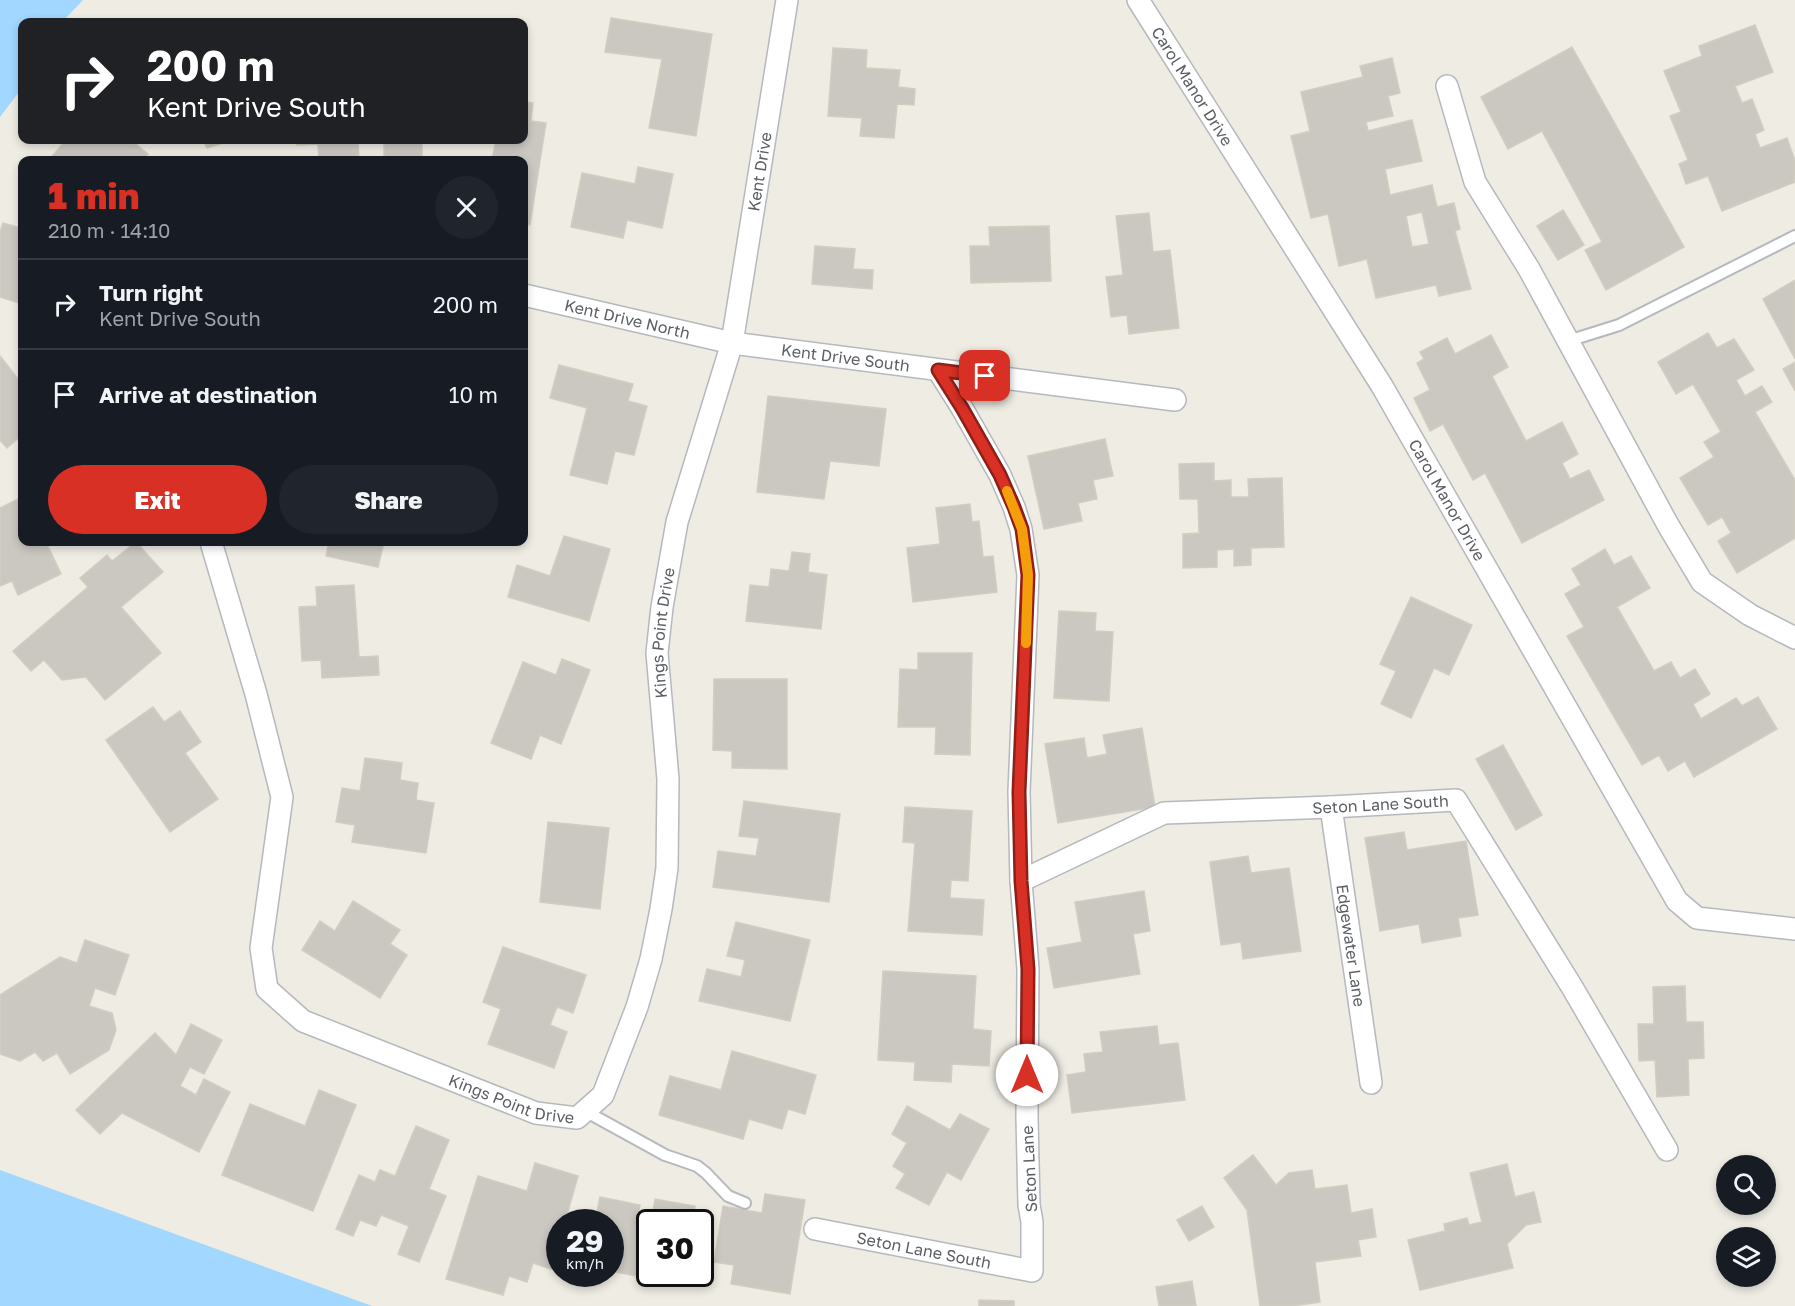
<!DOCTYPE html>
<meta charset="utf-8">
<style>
body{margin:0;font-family:"Golos Text",sans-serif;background:#20242c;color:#f1f3f6;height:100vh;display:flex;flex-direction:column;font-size:22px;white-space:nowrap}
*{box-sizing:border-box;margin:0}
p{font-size:20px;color:#9ea1a6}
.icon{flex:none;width:33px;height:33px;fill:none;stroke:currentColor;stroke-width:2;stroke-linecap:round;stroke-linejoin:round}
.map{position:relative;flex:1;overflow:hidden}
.panel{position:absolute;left:18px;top:156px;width:510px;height:390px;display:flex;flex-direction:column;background:#171b24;border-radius:12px;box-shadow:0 3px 9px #0003}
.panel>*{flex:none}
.hud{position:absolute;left:18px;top:18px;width:510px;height:126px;border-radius:12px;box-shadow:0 3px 9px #0003;background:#202124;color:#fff;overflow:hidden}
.buttons{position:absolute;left:1716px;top:1155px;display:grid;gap:12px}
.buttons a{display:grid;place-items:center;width:60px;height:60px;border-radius:50%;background:#171b24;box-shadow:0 3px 9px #0003;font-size:30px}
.speed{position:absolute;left:546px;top:1209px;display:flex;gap:12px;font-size:30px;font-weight:700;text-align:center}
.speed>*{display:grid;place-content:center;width:78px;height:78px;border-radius:50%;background:#171b24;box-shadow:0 3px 9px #0003;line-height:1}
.speed small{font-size:15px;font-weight:400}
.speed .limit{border:3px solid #111;border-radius:9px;background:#fff;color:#111}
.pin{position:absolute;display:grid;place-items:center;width:51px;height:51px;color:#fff;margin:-26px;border-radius:12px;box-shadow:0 3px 9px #0006}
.me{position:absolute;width:66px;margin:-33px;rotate:0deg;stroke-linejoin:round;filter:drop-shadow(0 0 4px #0008)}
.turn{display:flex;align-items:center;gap:21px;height:126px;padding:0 30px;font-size:27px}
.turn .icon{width:78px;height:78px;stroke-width:2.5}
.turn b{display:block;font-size:42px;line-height:51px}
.round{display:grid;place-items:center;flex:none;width:63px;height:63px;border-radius:32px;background:#20242c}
.summary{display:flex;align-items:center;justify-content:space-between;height:102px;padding:0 30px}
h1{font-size:36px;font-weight:800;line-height:45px;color:#d93025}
.primary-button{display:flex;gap:12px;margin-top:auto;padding:12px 30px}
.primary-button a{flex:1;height:69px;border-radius:36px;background:#d93025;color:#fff;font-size:24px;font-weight:800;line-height:69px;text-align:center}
.primary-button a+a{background:#20242c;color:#f1f3f6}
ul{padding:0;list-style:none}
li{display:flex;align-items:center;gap:18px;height:90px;padding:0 30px;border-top:2px solid #363941}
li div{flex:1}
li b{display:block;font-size:22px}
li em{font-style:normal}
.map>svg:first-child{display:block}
.water{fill:#a2d7ff}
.building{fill:#cbc8c2;stroke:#d3cdc1;stroke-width:1.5;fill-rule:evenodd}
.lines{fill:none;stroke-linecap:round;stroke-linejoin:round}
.lane-casing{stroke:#b5b9bd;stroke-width:14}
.street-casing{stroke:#b5b9bd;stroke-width:24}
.lane{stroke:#fff;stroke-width:10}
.street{stroke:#fff;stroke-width:21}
.route-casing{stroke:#8d1f18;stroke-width:15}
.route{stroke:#d93025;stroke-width:10}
.slow{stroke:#f59e0b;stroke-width:10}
.labels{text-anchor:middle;stroke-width:4.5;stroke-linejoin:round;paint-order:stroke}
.street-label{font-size:16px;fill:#5b5f64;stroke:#fff}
</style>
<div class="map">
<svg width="1795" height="1306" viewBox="0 0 1795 1306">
<rect width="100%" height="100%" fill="#eeece3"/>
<!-- water -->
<g class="water">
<polygon points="0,0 83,0 62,22 22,22 22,88 0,117"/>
<polygon points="0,1170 372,1306 0,1306"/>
</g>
<!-- building -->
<g class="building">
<polygon points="611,18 712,34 696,136 649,128 662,59 605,52"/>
<polygon points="1755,25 1773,72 1735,86 1742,103 1752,99 1764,130 1755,134 1760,148 1787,138 1795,161 1795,182 1722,211 1708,176 1686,184 1679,164 1688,160 1670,116 1681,112 1664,71 1702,56 1699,46"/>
<polygon points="1572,47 1684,247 1606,290 1585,250 1602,242 1542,131 1508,149 1481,97"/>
<polygon points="833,48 867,50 866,68 900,70 898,87 915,89 914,105 897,104 894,138 860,136 862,118 828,116"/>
<path d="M 1392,58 L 1400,93 L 1388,96 L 1393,116 L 1366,122 L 1368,131 L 1412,120 L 1422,161 L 1385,169 L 1390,195 L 1432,185 L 1437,207 L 1454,203 L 1460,229 L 1455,231 L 1471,289 L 1439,296 L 1436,285 L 1376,298 L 1367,259 L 1339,266 L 1328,214 L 1311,218 L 1291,136 L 1310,131 L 1301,92 L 1363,77 L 1360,66 ZM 1422,212 L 1429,244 L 1412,247 L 1406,216 Z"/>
<polygon points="524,102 533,103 531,121 546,123 530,225 524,224 524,160 492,160 496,140 524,140"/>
<polygon points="66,140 131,140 148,154 143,160 49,160"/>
<polygon points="203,140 232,140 207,148"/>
<polygon points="297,140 358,140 359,160 319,160 318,144 297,145"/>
<rect x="384" y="140" width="38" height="20"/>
<polygon points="638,167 673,174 662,228 627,220 623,238 571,227 582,173 635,184"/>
<polygon points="1563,210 1584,245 1558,260 1537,226"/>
<polygon points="1149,213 1153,252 1170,250 1179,328 1129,334 1127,315 1111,317 1106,277 1123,275 1116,216"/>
<polygon points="3,223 21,228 22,224 22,304 0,297 0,232"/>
<polygon points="1049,226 1051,281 971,283 970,246 990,246 989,227"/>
<polygon points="815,246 855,249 853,269 873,270 872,289 812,284"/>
<polygon points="1795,280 1795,359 1763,299"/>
<polygon points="1708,333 1717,348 1734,339 1754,370 1736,380 1745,396 1762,386 1772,402 1755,412 1795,480 1795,538 1737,573 1718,541 1731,533 1722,517 1708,525 1680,478 1714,457 1704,442 1721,432 1693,384 1676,394 1658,362"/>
<polygon points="1491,335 1508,367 1492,376 1526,441 1562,422 1578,454 1562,463 1570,479 1589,470 1604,500 1522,543 1485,473 1473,480 1443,424 1430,431 1414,398 1430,390 1417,363 1424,359 1420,352 1447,338 1455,354"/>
<polygon points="0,356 22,384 22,435 7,448 0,440"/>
<polygon points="1795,362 1795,391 1783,369"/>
<polygon points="559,365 633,384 628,401 647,406 634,455 615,451 607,484 570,475 587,408 550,398"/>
<polygon points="768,396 886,409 879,466 830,461 824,499 757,492"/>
<polygon points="1105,439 1113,476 1093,480 1097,499 1078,503 1082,521 1044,529 1028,456"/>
<polygon points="1214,463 1214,481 1231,480 1231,497 1249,497 1248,479 1282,478 1284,547 1251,548 1251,565 1234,566 1234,549 1217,550 1217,567 1183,568 1183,534 1199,533 1198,499 1180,499 1179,464"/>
<polygon points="22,497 22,542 46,542 61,574 18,595 12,581 0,586 0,508"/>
<polygon points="970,504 972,522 979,521 983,557 993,556 997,592 913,602 907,548 940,544 936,508"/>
<polygon points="564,536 610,549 589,621 508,597 517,565 550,576"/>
<polygon points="136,542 163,572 121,607 161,653 105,700 86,677 62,680 44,660 31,671 13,651 88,587 80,578 107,555 112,561"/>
<polygon points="329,542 384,542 378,567 326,556"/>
<polygon points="1605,549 1614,565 1631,556 1650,588 1617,607 1654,671 1671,662 1680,678 1695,669 1710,694 1693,704 1701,719 1736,698 1742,706 1758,697 1777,729 1694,777 1685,761 1668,771 1659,755 1642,765 1567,636 1584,627 1565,594 1581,585 1572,569"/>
<polygon points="792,552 810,554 808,572 827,575 821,629 746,621 750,585 769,587 771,569 789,571"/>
<polygon points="354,585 359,657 378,656 379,675 322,678 321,660 302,661 299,607 317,606 316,587"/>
<polygon points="1411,597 1472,625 1449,675 1434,668 1411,718 1381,704 1396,671 1380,664"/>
<polygon points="1059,611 1096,613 1095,631 1113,632 1109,701 1054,698"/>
<polygon points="918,653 972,653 970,755 935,754 936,727 898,727 900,669 918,670"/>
<polygon points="562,659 590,670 561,744 540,735 531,759 491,743 523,662 556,675"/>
<polygon points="714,679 787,679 787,769 732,768 732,751 713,750"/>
<polygon points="153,707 164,722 180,711 201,742 185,753 218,799 170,832 106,740"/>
<polygon points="1142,728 1155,807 1058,823 1045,744 1084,738 1087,758 1107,754 1103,735"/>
<polygon points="1503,745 1542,815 1516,830 1476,759"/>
<polygon points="365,758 402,763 400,780 418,783 416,800 434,803 426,853 352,842 355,825 336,822 342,788 360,791"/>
<polygon points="744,801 840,814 829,902 713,887 718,851 756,856 759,838 739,836"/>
<polygon points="905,807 972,811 968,881 951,880 950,898 984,900 982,935 908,931 915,843 903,842"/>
<polygon points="548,822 609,828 600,909 540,902"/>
<polygon points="1404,832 1407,850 1466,841 1478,915 1458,918 1461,936 1422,943 1419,924 1380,931 1365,838"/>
<polygon points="1248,856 1251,873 1289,868 1301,951 1243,959 1241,942 1221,945 1210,862"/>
<polygon points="1144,891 1150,931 1133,934 1140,974 1054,988 1047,948 1082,942 1075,902"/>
<polygon points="353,901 400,930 390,944 407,955 380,998 302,950 320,921 335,931"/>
<polygon points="736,922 810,940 790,1021 699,1001 707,969 741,977 745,960 727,956"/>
<polygon points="85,940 129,955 115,995 95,988 89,1006 112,1013 116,1030 109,1050 70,1074 57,1053 43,1061 35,1052 20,1061 0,1054 0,995 60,957 77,963"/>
<polygon points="503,947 586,975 573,1013 557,1007 550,1025 567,1032 554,1068 488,1044 501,1009 483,1002"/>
<polygon points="883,971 976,976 973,1029 991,1031 989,1066 952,1064 951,1082 914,1080 915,1062 878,1060"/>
<polygon points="1685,986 1686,1022 1703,1022 1704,1058 1688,1059 1689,1095 1657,1097 1655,1060 1639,1061 1638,1024 1654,1024 1653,987"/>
<polygon points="191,1024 222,1040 204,1074 190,1067 180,1086 196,1095 204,1079 230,1092 199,1152 122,1113 100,1134 76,1110 155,1033 176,1055"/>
<polygon points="1157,1026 1159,1045 1178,1043 1185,1100 1072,1113 1067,1075 1086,1072 1084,1054 1103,1052 1100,1032"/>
<polygon points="732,1051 816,1075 805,1114 788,1109 782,1129 749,1119 743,1139 659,1115 670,1076 721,1090"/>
<polygon points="319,1090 356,1105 313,1211 222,1175 250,1104 305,1126"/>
<polygon points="907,1106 950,1130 960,1114 989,1129 961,1180 947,1172 929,1205 896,1188 905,1174 893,1166 907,1143 892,1134"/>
<polygon points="416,1126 449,1140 429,1189 446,1196 419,1262 398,1254 409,1226 381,1215 376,1226 360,1220 353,1236 336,1229 359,1175 375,1182 380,1170 395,1176"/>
<polygon points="1253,1155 1276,1185 1289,1173 1312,1170 1315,1189 1347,1185 1351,1213 1372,1209 1376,1237 1358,1240 1361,1256 1315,1262 1320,1302 1292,1306 1260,1306 1247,1210 1224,1178"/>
<polygon points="535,1163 578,1176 565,1222 560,1222 560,1240 551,1269 533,1263 527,1282 509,1276 503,1295 446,1279 478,1176 527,1191"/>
<polygon points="1507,1164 1515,1197 1534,1192 1541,1222 1526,1225 1507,1244 1513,1268 1420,1290 1408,1240 1445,1231 1444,1224 1467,1218 1469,1225 1482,1222 1470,1173"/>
<polygon points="765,1194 805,1200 790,1294 731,1284 734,1265 714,1262 723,1206 762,1213"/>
<polygon points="600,1197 640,1205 638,1214 652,1217 655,1199 695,1206 692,1222 650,1222 650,1274 669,1274 668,1282 610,1271 610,1222 595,1222"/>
<polygon points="1202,1206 1214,1227 1189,1241 1177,1220"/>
<polygon points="1192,1281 1196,1306 1159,1306 1156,1287"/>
<polygon points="979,1300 1014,1301 1014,1306 979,1306"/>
</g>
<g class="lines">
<!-- lane casing -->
<g class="lane-casing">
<g id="lane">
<polyline points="1568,341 1619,325 1795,236"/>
<polyline points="585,1111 665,1155 697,1166 706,1173 728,1196 745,1203"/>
</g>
</g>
<!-- street casing -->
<g class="street-casing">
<g id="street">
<path id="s1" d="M 1138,0 L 1382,386 L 1677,901 L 1697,918 L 1795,929"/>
<polyline points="1447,86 1475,182 1529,269 1668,525 1702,582 1750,615 1795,638"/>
<path id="s2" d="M 524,295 L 732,343 L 1175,400"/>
<path id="s3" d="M 211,542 L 256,694 L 282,797 L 261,948 L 267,989 L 303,1021 L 536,1113 L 577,1118 L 603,1095 L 637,1007 L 651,959 L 661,909 L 667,868 L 668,779 L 657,653 L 662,607 L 677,522 L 732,343 L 787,0"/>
<path id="s4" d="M 1331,807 L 1371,1083"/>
<path id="s5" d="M 1021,881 L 1164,813 L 1331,807 L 1456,800 L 1572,987 L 1667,1150"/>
<path id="s6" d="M 815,1229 L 1032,1271 L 1032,1222 L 1029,1205 L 1027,1118 L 1028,969 L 1021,881 L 1019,792 L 1028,575 L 1021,529 L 1014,507 L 1000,475 L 962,408 L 938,370"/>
</g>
</g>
<!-- lane -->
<use href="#lane" class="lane"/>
<!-- street -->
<use href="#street" class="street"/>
</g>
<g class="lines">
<!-- route casing -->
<g class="route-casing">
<polyline id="route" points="985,376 938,370 962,408 1000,475 1014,507 1022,529 1028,575 1019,792 1021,881 1028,969 1027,1075"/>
</g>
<!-- route -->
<use href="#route" class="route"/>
<!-- slow -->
<polyline class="slow" points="1007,491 1022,529 1028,575 1026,643"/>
</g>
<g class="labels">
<!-- street labels -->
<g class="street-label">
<text dy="6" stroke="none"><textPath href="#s1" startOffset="102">Carol Manor Drive</textPath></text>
<text dy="6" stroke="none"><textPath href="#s3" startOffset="1779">Kent Drive</textPath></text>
<text dy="6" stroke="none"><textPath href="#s2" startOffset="106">Kent Drive North</textPath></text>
<text dy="6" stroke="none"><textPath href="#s2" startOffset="328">Kent Drive South</textPath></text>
<text dy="6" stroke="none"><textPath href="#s1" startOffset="588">Carol Manor Drive</textPath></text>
<text dy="6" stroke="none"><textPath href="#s3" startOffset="1306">Kings Point Drive</textPath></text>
<text dy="6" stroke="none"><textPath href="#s5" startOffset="375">Seton Lane South</textPath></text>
<text dy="6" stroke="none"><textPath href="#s4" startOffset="140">Edgewater Lane</textPath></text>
<text dy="6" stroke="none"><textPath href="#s3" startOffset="730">Kings Point Drive</textPath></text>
<text transform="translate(1029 1169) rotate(-93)" y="6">Seton Lane</text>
<text dy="6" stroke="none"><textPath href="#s6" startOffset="111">Seton Lane South</textPath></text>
</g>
</g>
</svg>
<div class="buttons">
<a><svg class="icon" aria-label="search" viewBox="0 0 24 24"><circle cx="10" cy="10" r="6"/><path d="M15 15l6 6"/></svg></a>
<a><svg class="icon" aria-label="layers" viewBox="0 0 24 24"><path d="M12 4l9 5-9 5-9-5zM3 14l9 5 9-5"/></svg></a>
</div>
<div class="speed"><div>29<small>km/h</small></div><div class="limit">30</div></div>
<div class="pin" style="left:985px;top:376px;background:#d93025"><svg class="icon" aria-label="arrive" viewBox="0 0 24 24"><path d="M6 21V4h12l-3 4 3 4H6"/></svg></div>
<svg class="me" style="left:1027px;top:1075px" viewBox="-20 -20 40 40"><circle r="19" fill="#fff"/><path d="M0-13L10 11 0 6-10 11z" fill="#d93025"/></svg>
<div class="hud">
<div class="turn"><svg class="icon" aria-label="right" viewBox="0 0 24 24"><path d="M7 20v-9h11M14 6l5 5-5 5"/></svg><div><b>200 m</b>Kent Drive South</div></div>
</div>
<section class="panel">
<div class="summary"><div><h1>1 min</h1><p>210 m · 14:10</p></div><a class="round"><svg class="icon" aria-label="close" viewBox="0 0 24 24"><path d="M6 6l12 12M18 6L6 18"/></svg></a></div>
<ul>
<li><svg class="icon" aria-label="right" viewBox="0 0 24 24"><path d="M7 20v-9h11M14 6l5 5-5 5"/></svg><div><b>Turn right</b><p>Kent Drive South</p></div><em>200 m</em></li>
<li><svg class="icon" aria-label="arrive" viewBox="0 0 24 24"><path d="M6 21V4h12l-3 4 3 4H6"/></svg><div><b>Arrive at destination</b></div><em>10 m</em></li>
</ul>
<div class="primary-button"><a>Exit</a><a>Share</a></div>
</section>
</div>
